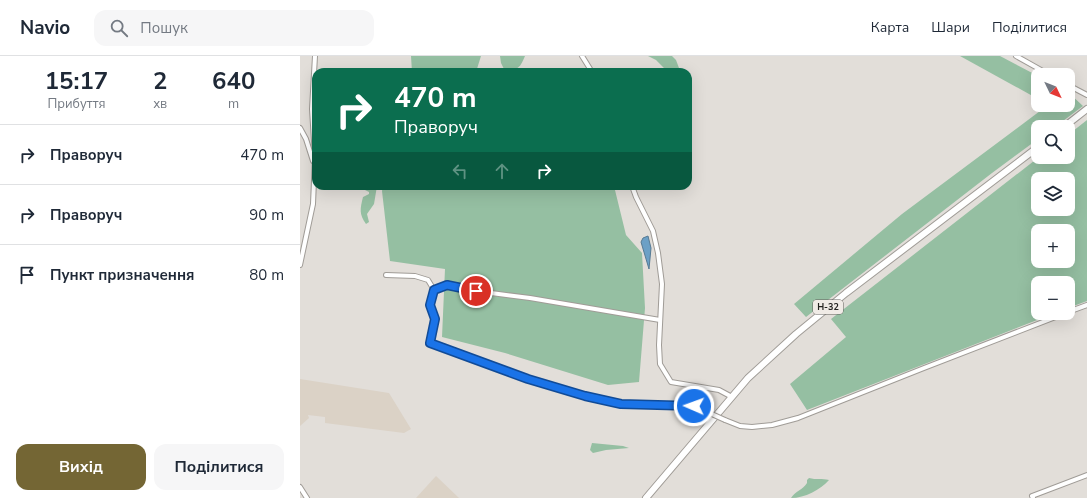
<!DOCTYPE html>
<html lang="uk">
<meta charset="utf-8">
<style>
body{margin:0;font-family:"Nunito Sans",sans-serif;background:#f6f6f7;color:#1f2937;height:100vh;display:flex;flex-direction:column;font-size:15px;white-space:nowrap}
*{box-sizing:border-box;margin:0}
p{font-size:13px;color:#747a83}
.icon{flex:none;width:22px;height:22px;fill:none;stroke:currentColor;stroke-width:2;stroke-linecap:round;stroke-linejoin:round}
.map{position:relative;flex:1;overflow:hidden}
.details{display:flex;flex-direction:column;background:#fff;width:300px}
.details>*{flex:none}
.hud{position:absolute;left:12px;top:12px;width:380px;height:122px;border-radius:12px;box-shadow:0 4px 16px #0002;background:#0b6e4f;color:#fff;overflow:hidden}
.needle{width:26px;rotate:133deg}
.tools{position:absolute;left:731px;top:12px;display:grid;gap:8px}
.tools a{display:grid;place-items:center;width:44px;height:44px;border-radius:8px;background:#fff;box-shadow:0 4px 16px #0002;font-size:20px}
.pin{position:absolute;display:grid;place-items:center;width:34px;height:34px;color:#fff;margin:-17px;border:2px solid #fff;border-radius:50%;box-shadow:0 1px 4px #0007}
.me{position:absolute;width:44px;margin:-22px;rotate:272deg;stroke-linejoin:round;filter:drop-shadow(0 0 3px #0008)}
.turn{display:flex;align-items:center;gap:14px;height:84px;padding:0 16px;font-size:18px}
.turn .icon{width:52px;height:52px;stroke-width:2.5}
.turn b{display:block;font-size:28px;line-height:34px}
.lanes{display:flex;align-items:center;height:38px;padding:0 16px;background:#0003;justify-content:center;gap:20px;direction:ltr}
.lanes .off{opacity:.35}
.eta{display:flex;justify-content:space-evenly;align-items:center;height:68px;text-align:center}
.eta b{font-size:24px;font-weight:700;line-height:28px}
.cta{display:flex;gap:8px;margin-top:auto;padding:8px 16px}
.cta a{flex:1;height:46px;border-radius:12px;background:#746634;color:#fff;font-size:16px;font-weight:700;line-height:46px;text-align:center}
.cta a+a{background:#f6f6f7;color:#1f2937}
ul{padding:0;list-style:none}
li{display:flex;align-items:center;gap:12px;height:60px;padding:0 16px;border-top:1px solid #e0e1e3}
li div{flex:1}
li b{display:block;font-size:15px}
li em{font-style:normal}
header{display:flex;align-items:center;gap:24px;box-sizing:border-box;height:56px;padding:0 20px;background:#fff;border-bottom:1px solid #e0e1e3}
header strong{font-size:19px}
nav{display:flex;gap:22px;margin-inline-start:auto;font-size:14px}
.search{width:280px;height:36px;background:#f6f6f7;display:flex;align-items:center;gap:10px;box-sizing:border-box;padding:0 14px;border-radius:12px;color:#747a83;font-size:15px}
main{display:flex;flex:1;min-height:0}
.map>svg:first-child{display:block}
.built{fill:#dbd2c6}
.green{fill:#95bfa2;fill-rule:evenodd}
.water{fill:#6ca0c6;stroke:#567a94}
.lines{fill:none;stroke-linecap:round;stroke-linejoin:round}
.minor-casing{stroke:#a09c97;stroke-width:6}
.primary-casing{stroke:#a09c97;stroke-width:8}
.minor{stroke:#fff;stroke-width:4}
.primary{stroke:#fff;stroke-width:6}
.minor-bridge-casing{stroke:#a09c97;stroke-width:6;stroke-linecap:butt}
.minor-bridge{stroke:#fff;stroke-width:4}
.route-casing{stroke:#114b97;stroke-width:10}
.route{stroke:#1a73e8;stroke-width:7}
.labels{text-anchor:middle;stroke-width:3.5;stroke-linejoin:round;paint-order:stroke}
.shield{fill:#f0ebe6;stroke:#605e5b;stroke-width:1}
.shield-label{font-size:9px;font-weight:bold;fill:#23221f}
</style>
<header>
<strong>Navio</strong>
<div class="search"><svg class="icon" aria-label="search" viewBox="0 0 24 24"><circle cx="10" cy="10" r="6"/><path d="M15 15l6 6"/></svg>Пошук</div>
<nav><a>Карта</a><a>Шари</a><a>Поділитися</a></nav>
</header>
<main>
<section class="details">
<div class="eta">
<div><b>15:17</b><p>Прибуття</p></div>
<div><b>2</b><p>хв</p></div>
<div><b>640</b><p>m</p></div>
</div>
<ul>
<li><svg class="icon" aria-label="right" viewBox="0 0 24 24"><path d="M7 20v-9h11M14 6l5 5-5 5"/></svg><div><b>Праворуч</b></div><em>470 m</em></li>
<li><svg class="icon" aria-label="right" viewBox="0 0 24 24"><path d="M7 20v-9h11M14 6l5 5-5 5"/></svg><div><b>Праворуч</b></div><em>90 m</em></li>
<li><svg class="icon" aria-label="arrive" viewBox="0 0 24 24"><path d="M6 21V4h12l-3 4 3 4H6"/></svg><div><b>Пункт призначення</b></div><em>80 m</em></li>
</ul>
<div class="cta"><a>Вихід</a><a>Поділитися</a></div>
</section>
<div class="map">
<svg width="787" height="442" viewBox="0 0 787 442">
<rect width="100%" height="100%" fill="#e2ded9"/>
<!-- built -->
<g class="built">
<polygon points="0,323 89,337 111,373 104,377 25,367 25,361 8,359 9,362 0,370"/>
<polygon points="136,420 159,442 116,442"/>
</g>
<!-- green -->
<g class="green">
<polygon points="111,0 181,0 176,16 112,16"/>
<path d="M 200,0 L 225,0 C 220,12 218,14 205,15 L 201,7 Z"/>
<polygon points="348,0 372,0 376,4 379,12 378,16 368,16 356,4"/>
<polygon points="660,0 700,0 738,20 738,43"/>
<polygon points="768,36 783,50 755,71 738,71 738,83 692,117 506,261 494,248 602,158 748,49 768,49"/>
<path d="M 787,64 L 787,245 L 768,252 L 768,227 L 738,227 L 738,257 L 755,257 L 507,354 L 490,328 L 546,281 L 531,263 L 739,101 L 768,101 L 768,79 ZM 738,123 L 768,123 L 768,153 L 738,153 ZM 738,175 L 768,175 L 768,205 L 738,205 Z"/>
<path d="M 67,130 L 77,130 L 74,148 L 67,158 L 69,166 L 66,168 C 59,158 60,153 63,141 L 69,138 L 69,136 L 65,134 Z"/>
<polygon points="83,130 314,130 326,179 342,197 345,252 339,326 308,329 205,297 142,281 145,213 90,205 82,135"/>
<polygon points="292,387 323,390 329,392 306,394 293,397 290,394"/>
<path d="M 509,422 C 516,424 522,422 529,424 C 520,434 505,442 491,442 C 495,435 503,434 507,427 L 507,424 Z"/>
</g>
<!-- water -->
<polygon class="water" points="348,180 351,192 349,213 341,186 343,182"/>
<g class="lines">
<!-- minor casing -->
<g class="minor-casing">
<g id="minor">
<polyline points="282,0 292,16"/>
<polyline points="716,0 750,19"/>
<polyline points="768,29 787,39"/>
<polyline points="0,72 6,83 13,105"/>
<polyline points="332,130 336,141 353,175 358,197 362,228 359,289 360,308 371,326 419,334 432,341"/>
<polyline points="0,209 13,148 15,101 12,53 15,0"/>
<polyline points="86,219 115,220 128,224 134,234 130,249 135,263 130,287 227,323 285,340 321,348 394,350 405,355"/>
<polyline points="134,234 147,229 176,235 230,242 360,264"/>
<polyline points="768,256 787,249"/>
<polyline points="425,364 440,370 452,371 472,369 498,362 624,312 766,257"/>
<polyline points="0,431 7,442"/>
<polyline points="733,442 732,440 787,419"/>
</g>
</g>
<!-- primary casing -->
<g class="primary-casing">
<g id="primary">
<polyline points="764,71 787,53"/>
<polyline points="346,442 448,322 496,278 546,237 738,91"/>
</g>
</g>
<!-- minor -->
<use href="#minor" class="minor"/>
<!-- primary -->
<use href="#primary" class="primary"/>
<!-- minor-bridge casing -->
<g class="minor-bridge-casing">
<polyline id="minor-bridge" points="405,355 425,364"/>
</g>
<!-- minor-bridge -->
<use href="#minor-bridge" class="minor-bridge"/>
</g>
<g class="lines">
<!-- route casing -->
<g class="route-casing">
<polyline id="route" points="176,235 147,229 134,234 130,249 135,263 130,287 228,323 285,340 321,348 394,350"/>
</g>
<!-- route -->
<use href="#route" class="route"/>
</g>
<g class="labels">
<!-- shield labels -->
<rect class="shield" x="513" y="244" width="30" height="14" rx="3"/>
<g class="shield-label">
<text x="528" y="254">Н-32</text>
</g>
</g>
</svg>
<div class="tools">
<a><svg class="needle" viewBox="-14 -14 28 28"><path d="M0-13l5 13h-10z" fill="#e53935"/><path d="M0 13l5-13h-10z" fill="#747a83"/></svg></a>
<a><svg class="icon" aria-label="search" viewBox="0 0 24 24"><circle cx="10" cy="10" r="6"/><path d="M15 15l6 6"/></svg></a>
<a><svg class="icon" aria-label="layers" viewBox="0 0 24 24"><path d="M12 4l9 5-9 5-9-5zM3 14l9 5 9-5"/></svg></a>
<a>+</a>
<a>−</a>
</div>
<div class="pin" style="left:176px;top:235px;background:#d93025"><svg class="icon" aria-label="arrive" viewBox="0 0 24 24"><path d="M6 21V4h12l-3 4 3 4H6"/></svg></div>
<svg class="me" style="left:394px;top:350px" viewBox="-20 -20 40 40"><circle r="17" fill="#1a73e8" stroke="#fff" stroke-width="3"/><path d="M0-11L8 9 0 5-8 9z" fill="#fff"/></svg>
<div class="hud">
<div class="turn"><svg class="icon" aria-label="right" viewBox="0 0 24 24"><path d="M7 20v-9h11M14 6l5 5-5 5"/></svg><div><b>470 m</b>Праворуч</div></div>
<div class="lanes"><svg class="icon off" aria-label="left" viewBox="0 0 24 24"><path d="M17 20v-9H6M10 6l-5 5 5 5"/></svg><svg class="icon off" aria-label="ahead" viewBox="0 0 24 24"><path d="M12 20V5M6 11l6-6 6 6"/></svg><svg class="icon" aria-label="right" viewBox="0 0 24 24"><path d="M7 20v-9h11M14 6l5 5-5 5"/></svg></div>
</div>
</div>
</main>
